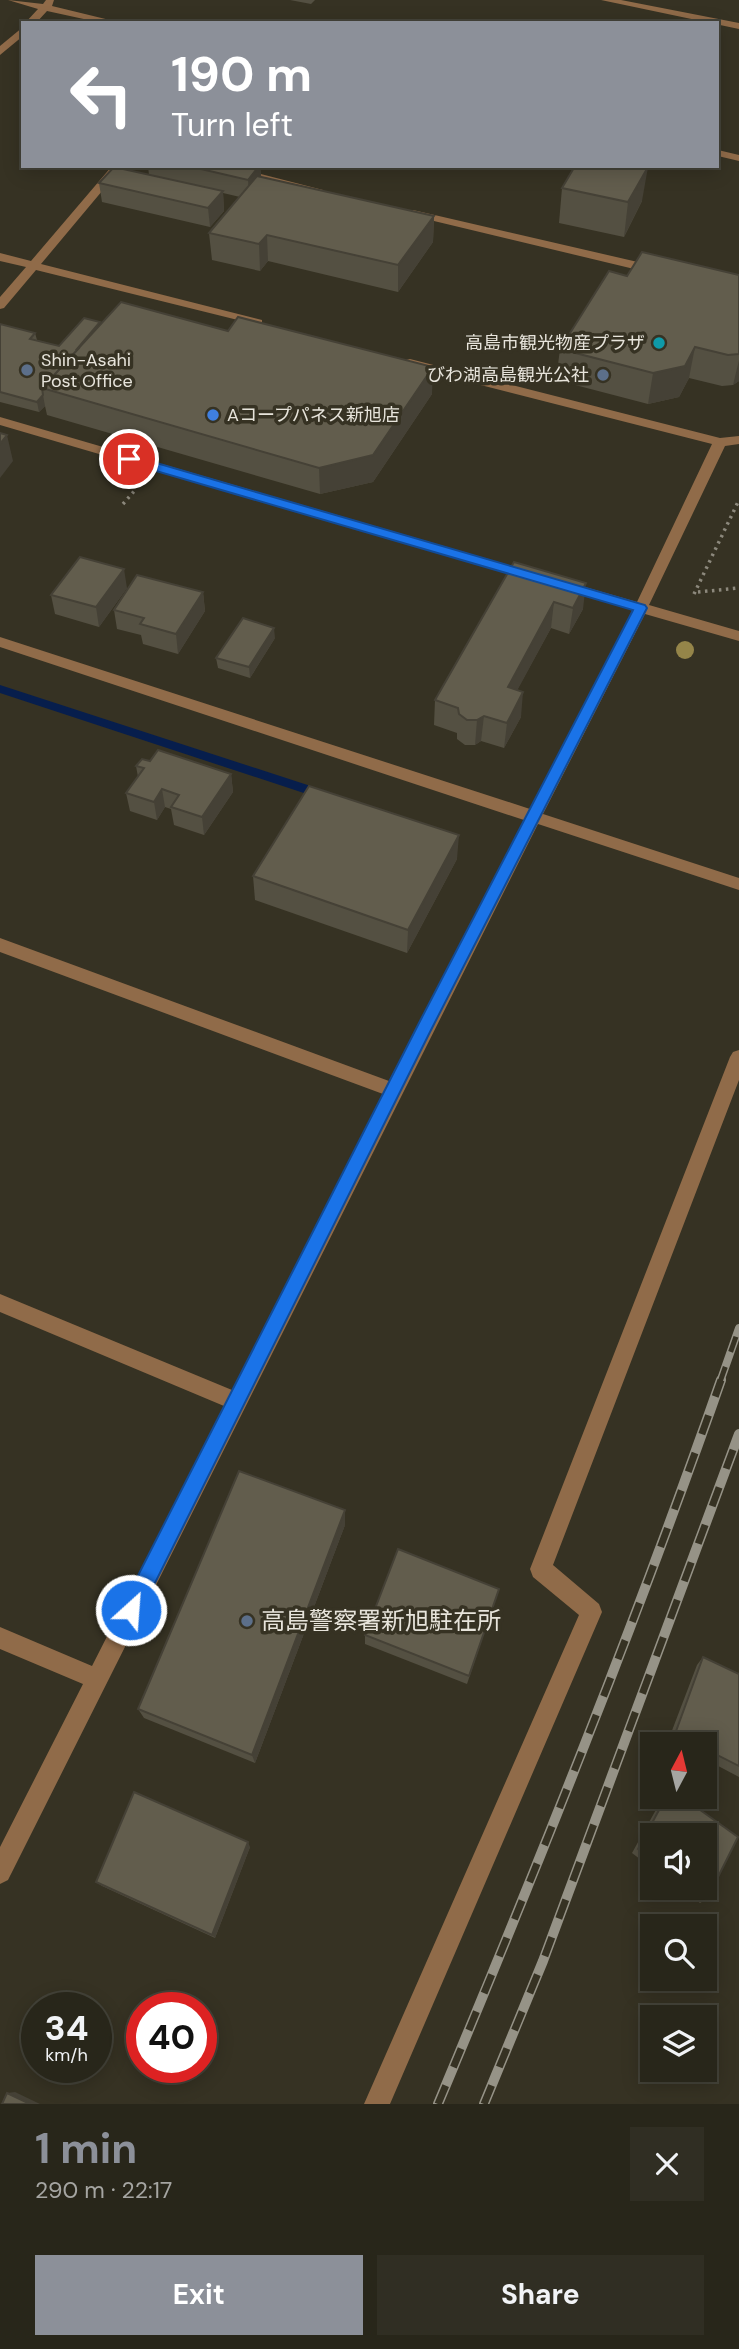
<!DOCTYPE html>
<meta charset="utf-8">
<style>
body{margin:0;font-family:"DM Sans","Noto Sans JP",sans-serif;background:#302e23;color:#f1f3f6;height:100vh;display:flex;flex-direction:column;font-size:26px;white-space:nowrap}
*{box-sizing:border-box;margin:0}
p{font-size:23px;color:#a5a5a2}
.icon{flex:none;width:38px;height:38px;fill:none;stroke:currentColor;stroke-width:2;stroke-linecap:round;stroke-linejoin:round}
.map{position:relative;height:2104px;overflow:hidden}
.sheet{display:flex;flex-direction:column;background:#28261a;flex:1}
.sheet>*{flex:none}
.hud{position:absolute;left:21px;top:21px;width:698px;height:147px;border-radius:0px;box-shadow:0 4px 18px #0003,0 0 0 2px #444339;background:#8c9099;color:#fff;overflow:hidden}
.needle{width:46px;rotate:7deg}
.controls{position:absolute;left:640px;top:1732px;display:grid;gap:14px}
.controls a{display:grid;place-items:center;width:77px;height:77px;border-radius:0px;background:#28261a;box-shadow:0 4px 18px #0003,0 0 0 2px #444339;font-size:35px}
.speed{position:absolute;left:21px;top:1992px;display:flex;gap:14px;font-size:35px;font-weight:700;text-align:center}
.speed>*{display:grid;place-content:center;width:91px;height:91px;border-radius:50%;background:#28261a;box-shadow:0 4px 18px #0003,0 0 0 2px #444339;line-height:1}
.speed small{font-size:18px;font-weight:400}
.speed .limit{border:10px solid #d22;background:#fff;color:#111}
.pin{position:absolute;display:grid;place-items:center;width:60px;height:60px;color:#fff;margin:-30px;border:4px solid #fff;border-radius:50%;box-shadow:0 2px 7px #0007}
.me{position:absolute;width:77px;margin:-38px;rotate:26deg;stroke-linejoin:round;filter:drop-shadow(0 0 5px #0008)}
.turn{display:flex;align-items:center;gap:24px;height:147px;padding:0 35px;font-size:32px}
.turn .icon{width:91px;height:91px;stroke-width:2.5}
.turn b{display:block;font-size:49px;line-height:60px}
.round{display:grid;place-items:center;flex:none;width:74px;height:74px;border-radius:0px;background:#302e23}
.headline{display:flex;align-items:center;justify-content:space-between;height:119px;padding:0 35px}
h1{font-size:42px;font-weight:700;line-height:52px;color:#8c9099}
.button{display:flex;gap:14px;margin-top:auto;padding:14px 35px}
.button a{flex:1;height:80px;border-radius:0px;background:#8c9099;color:#fff;font-size:28px;font-weight:700;line-height:80px;text-align:center}
.button a+a{background:#302e23;color:#f1f3f6}
.map>svg:first-child{display:block}
.lines{fill:none;stroke-linecap:round;stroke-linejoin:round}
.stream{fill:#071e4c;fill-rule:evenodd}
.path{stroke:#8c887c;stroke-width:3.5;stroke-dasharray:2.5 4.5;stroke-linecap:butt}
.minor{fill:#906b49;fill-rule:evenodd}
.rail-far1-casing{stroke:#969387;stroke-width:8}
.rail-casing{stroke:#969387;stroke-width:10}
.rail-far1{stroke:#363223;stroke-width:5;stroke-dasharray:16;stroke-linecap:butt}
.rail{stroke:#363223;stroke-width:7;stroke-dasharray:20;stroke-linecap:butt}
.tree{fill:#958549}
.wall{fill:#545042}
.shaded-wall{fill:#454136}
.building{fill:#625d4d;stroke:#454136;stroke-width:2}
.route{fill:#1a73e8;stroke:#114b97;stroke-width:2}
.culture-dot{fill:#0f9aa8;stroke:#363223;stroke-width:2.5}
.service-dot{fill:#5c6f8a;stroke:#363223;stroke-width:2.5}
.shop-dot{fill:#3f7fe0;stroke:#363223;stroke-width:2.5}
.labels{text-anchor:middle;stroke-width:7;stroke-linejoin:round;paint-order:stroke}
.far-poi-label{font-size:18px;fill:#e7e4db;stroke:#363223;text-anchor:end}
.near-poi-label{font-size:24px;fill:#e7e4db;stroke:#363223;text-anchor:start}
</style>
<div class="map">
<svg width="739" height="2104" viewBox="0 0 739 2104">
<rect width="100%" height="100%" fill="#363223"/>
<g class="lines">
<!-- stream -->
<polygon class="stream" points="0,685 329,792 331,795 325,800 0,693"/>
<!-- path -->
<g class="path">
<polyline points="123,504 136,489"/>
<polyline points="698,592 739,588"/>
<polyline points="694,594 739,500"/>
</g>
<!-- minor -->
<g class="minor">
<polygon points="8,0 43,4 46,0 54,0 52,6 122,23 102,23 47,11 36,23 25,23 38,9"/>
<polygon points="601,0 621,0 739,23 739,29"/>
<polygon points="23,27 23,36 0,55 0,46"/>
<polygon points="718,150 739,155 739,161 718,156"/>
<polygon points="112,166 123,166 41,264 262,320 262,326 36,270 4,308 0,309 0,297 26,267 0,261 0,253 31,261"/>
<polygon points="210,166 230,166 323,190 317,193"/>
<polygon points="413,210 655,266 661,270 655,274 409,215 409,211"/>
<polygon points="410,359 720,438 739,436 739,444 725,446 649,605 739,631 739,641 645,614 543,814 739,878 739,890 538,824 8,1880 0,1884 0,1847 83,1684 0,1649 0,1627 92,1666 224,1406 0,1312 0,1294 232,1390 383,1094 0,952 0,938 389,1081 524,820 0,647 0,637 530,809 633,610 559,589 557,586 564,581 637,602 712,444 406,366 406,360"/>
<polygon points="0,417 536,573 538,576 536,579 526,579 0,425"/>
<polygon points="739,1050 739,1080 553,1565 599,1604 602,1612 390,2104 364,2104 579,1615 533,1577 530,1569 730,1057 733,1052"/>
</g>
<!-- rail-far1 casing -->
<g class="rail-far1-casing">
<polyline id="rail-far1" points="720,1382 739,1328"/>
</g>
<!-- rail casing -->
<g class="rail-casing">
<g id="rail">
<path d="M 438,2104 C 538,1865 635,1625 721,1380"/>
<polyline points="484,2104 543,1961 739,1434"/>
</g>
</g>
<!-- rail-far1 -->
<use href="#rail-far1" class="rail-far1"/>
<!-- rail -->
<use href="#rail" class="rail"/>
</g>
<!-- trees -->
<circle class="tree" cx="685" cy="650" r="9"/>
<!-- wall -->
<g class="wall">
<polygon points="290,0 315,0 311,4"/>
<polygon points="148,166 260,166 261,177 434,216 433,242 398,292 268,261 260,271 212,260 209,233 240,197 223,193 224,211 210,227 102,202 99,183 149,175"/>
<polygon points="562,188 642,201 624,237 559,223"/>
<polygon points="739,275 739,381 733,385 722,386 689,378 679,397 648,404 556,380 560,349 627,276"/>
<polygon points="0,324 35,333 37,340 59,346 101,325 432,394 373,482 320,494 47,415 45,406 39,412 0,402"/>
<polygon points="514,562 583,609 569,634 551,628 517,690 521,717 504,748 481,741 475,745 465,745 457,739 457,733 434,725 435,700"/>
<polygon points="127,588 99,627 55,614 51,595"/>
<polygon points="203,592 205,611 178,654 143,644 141,635 117,629 114,610"/>
<polygon points="275,638 250,678 218,668 216,658"/>
<polygon points="150,761 231,774 233,792 204,835 174,825 171,809 165,807 157,820 130,811 126,793 138,777 136,766"/>
<polygon points="457,859 407,953 255,900 253,876"/>
<polygon points="345,1525 255,1763 144,1718 138,1709"/>
<polygon points="496,1598 467,1684 365,1644 365,1635"/>
<polygon points="703,1657 739,1674 739,1777 705,1759 705,1745 676,1745 668,1741 697,1665"/>
<polygon points="663,1797 682,1797 738,1837 707,1899 700,1903 680,1888 705,1888 705,1836 653,1836 653,1869 632,1853"/>
<polygon points="250,1847 215,1938 102,1886 96,1882"/>
</g>
<!-- shaded-wall -->
<g class="shaded-wall">
<polygon points="259,166 260,166 262,184 249,199 248,180"/>
<polygon points="648,167 642,201 624,237 628,202"/>
<polygon points="223,191 224,211 210,227 208,208"/>
<polygon points="434,216 433,242 398,292 398,265"/>
<polygon points="267,235 268,261 260,271 259,244"/>
<polygon points="695,347 689,378 679,397 648,404 653,373"/>
<polygon points="739,360 739,381 733,385"/>
<polygon points="433,367 432,394 373,482 320,494 319,468"/>
<polygon points="43,395 45,406 39,412 37,402"/>
<polygon points="7,435 13,461 0,478 0,444"/>
<polygon points="124,569 127,588 99,627 96,607"/>
<polygon points="586,583 583,609 569,634 573,608"/>
<polygon points="203,592 205,611 178,654 176,634"/>
<polygon points="554,602 551,628 505,713 508,687"/>
<polygon points="274,628 275,638 250,678 249,667"/>
<polygon points="523,692 521,717 504,748 507,723"/>
<polygon points="484,716 481,741 475,745 477,720"/>
<polygon points="231,774 233,792 204,835 202,817"/>
<polygon points="162,789 165,807 157,820 154,802"/>
<polygon points="459,835 457,859 407,953 408,930"/>
<polygon points="345,1510 345,1525 255,1763 252,1755"/>
<polygon points="248,1842 250,1847 215,1938 212,1935"/>
<polygon points="15,2092 40,2104 30,2104 7,2093"/>
</g>
<!-- building -->
<g class="building">
<polygon points="188,166 259,166 248,180"/>
<polygon points="575,166 645,166 648,167 628,202 562,188"/>
<polygon points="114,167 223,191 208,208 99,183"/>
<polygon points="257,176 434,216 398,265 267,235 259,244 209,233"/>
<polygon points="642,252 739,275 739,354 728,355 695,347 685,366 653,373 560,349 609,271 627,276"/>
<polygon points="121,302 228,331 238,317 433,367 373,455 319,468 42,388"/>
<polygon points="84,318 100,322 77,349 78,349 42,388 43,395 37,402 0,392 0,324 35,333 30,339 59,346"/>
<polygon points="0,433 7,435 0,444"/>
<polygon points="80,557 124,569 96,607 51,595"/>
<polygon points="514,562 586,583 573,608 554,602 508,687 523,692 507,723 484,716 477,720 467,720 459,714 458,708 435,700"/>
<polygon points="137,575 203,592 176,634 140,624 144,618 114,610"/>
<polygon points="243,618 274,628 249,667 216,658"/>
<polygon points="158,750 231,774 202,817 171,807 179,795 162,789 154,802 126,793 144,768 136,766 142,759 150,761"/>
<polygon points="309,786 459,835 408,930 253,876"/>
<polygon points="239,1471 345,1510 252,1755 138,1709"/>
<polygon points="398,1549 499,1589 469,1676 365,1635"/>
<polygon points="703,1657 739,1674 739,1766 705,1749 705,1745 696,1745 675,1734"/>
<polygon points="134,1792 248,1842 212,1935 96,1882"/>
<polygon points="666,1797 682,1797 738,1837 707,1899 692,1888 705,1888 705,1836 653,1836 653,1860 638,1849"/>
<polygon points="7,2093 30,2104 2,2104"/>
</g>
<!-- route -->
<polygon class="route" points="129,455 645,605 647,608 430,1032 138,1617 131,1620 124,1617 122,1610 124,1603 419,1023 633,610 125,462 123,459"/>
<!-- markers -->
<circle class="culture-dot" cx="659" cy="343" r="7"/>
<g class="service-dot">
<circle cx="27" cy="370" r="7"/>
<circle cx="603" cy="375" r="7"/>
<circle cx="247" cy="1621" r="7"/>
</g>
<circle class="shop-dot" cx="213" cy="415" r="7"/>
<g class="labels">
<!-- far-poi labels -->
<g class="far-poi-label">
<text x="645" y="349">高島市観光物産プラザ</text>
<text x="41" y="366" text-anchor="start">Shin-Asahi<tspan x="41" dy="21">Post Office</tspan></text>
<text x="589" y="381">びわ湖高島観光公社</text>
<text x="227" y="421" text-anchor="start">Aコープパネス新旭店</text>
</g>
<!-- near-poi labels -->
<g class="near-poi-label">
<text x="261" y="1629">高島警察署新旭駐在所</text>
</g>
</g>
</svg>
<div class="controls">
<a><svg class="needle" viewBox="-14 -14 28 28"><path d="M0-13l5 13h-10z" fill="#e53935"/><path d="M0 13l5-13h-10z" fill="#a5a5a2"/></svg></a>
<a><svg class="icon" aria-label="sound" viewBox="0 0 24 24"><path d="M4 9h4l5-4v14l-5-4H4zM17 9q2 3 0 6"/></svg></a>
<a><svg class="icon" aria-label="search" viewBox="0 0 24 24"><circle cx="10" cy="10" r="6"/><path d="M15 15l6 6"/></svg></a>
<a><svg class="icon" aria-label="layers" viewBox="0 0 24 24"><path d="M12 4l9 5-9 5-9-5zM3 14l9 5 9-5"/></svg></a>
</div>
<div class="speed"><div>34<small>km/h</small></div><div class="limit">40</div></div>
<div class="pin" style="left:129px;top:459px;background:#d93025"><svg class="icon" aria-label="arrive" viewBox="0 0 24 24"><path d="M6 21V4h12l-3 4 3 4H6"/></svg></div>
<svg class="me" style="left:131px;top:1610px" viewBox="-20 -20 40 40"><circle r="17" fill="#1a73e8" stroke="#fff" stroke-width="3"/><path d="M0-11L8 9 0 5-8 9z" fill="#fff"/></svg>
<div class="hud">
<div class="turn"><svg class="icon" aria-label="left" viewBox="0 0 24 24"><path d="M17 20v-9H6M10 6l-5 5 5 5"/></svg><div><b>190 m</b>Turn left</div></div>
</div>
</div>
<section class="sheet">
<div class="headline"><div><h1>1 min</h1><p>290 m · 22:17</p></div><a class="round"><svg class="icon" aria-label="close" viewBox="0 0 24 24"><path d="M6 6l12 12M18 6L6 18"/></svg></a></div>
<div class="button"><a>Exit</a><a>Share</a></div>
</section>
